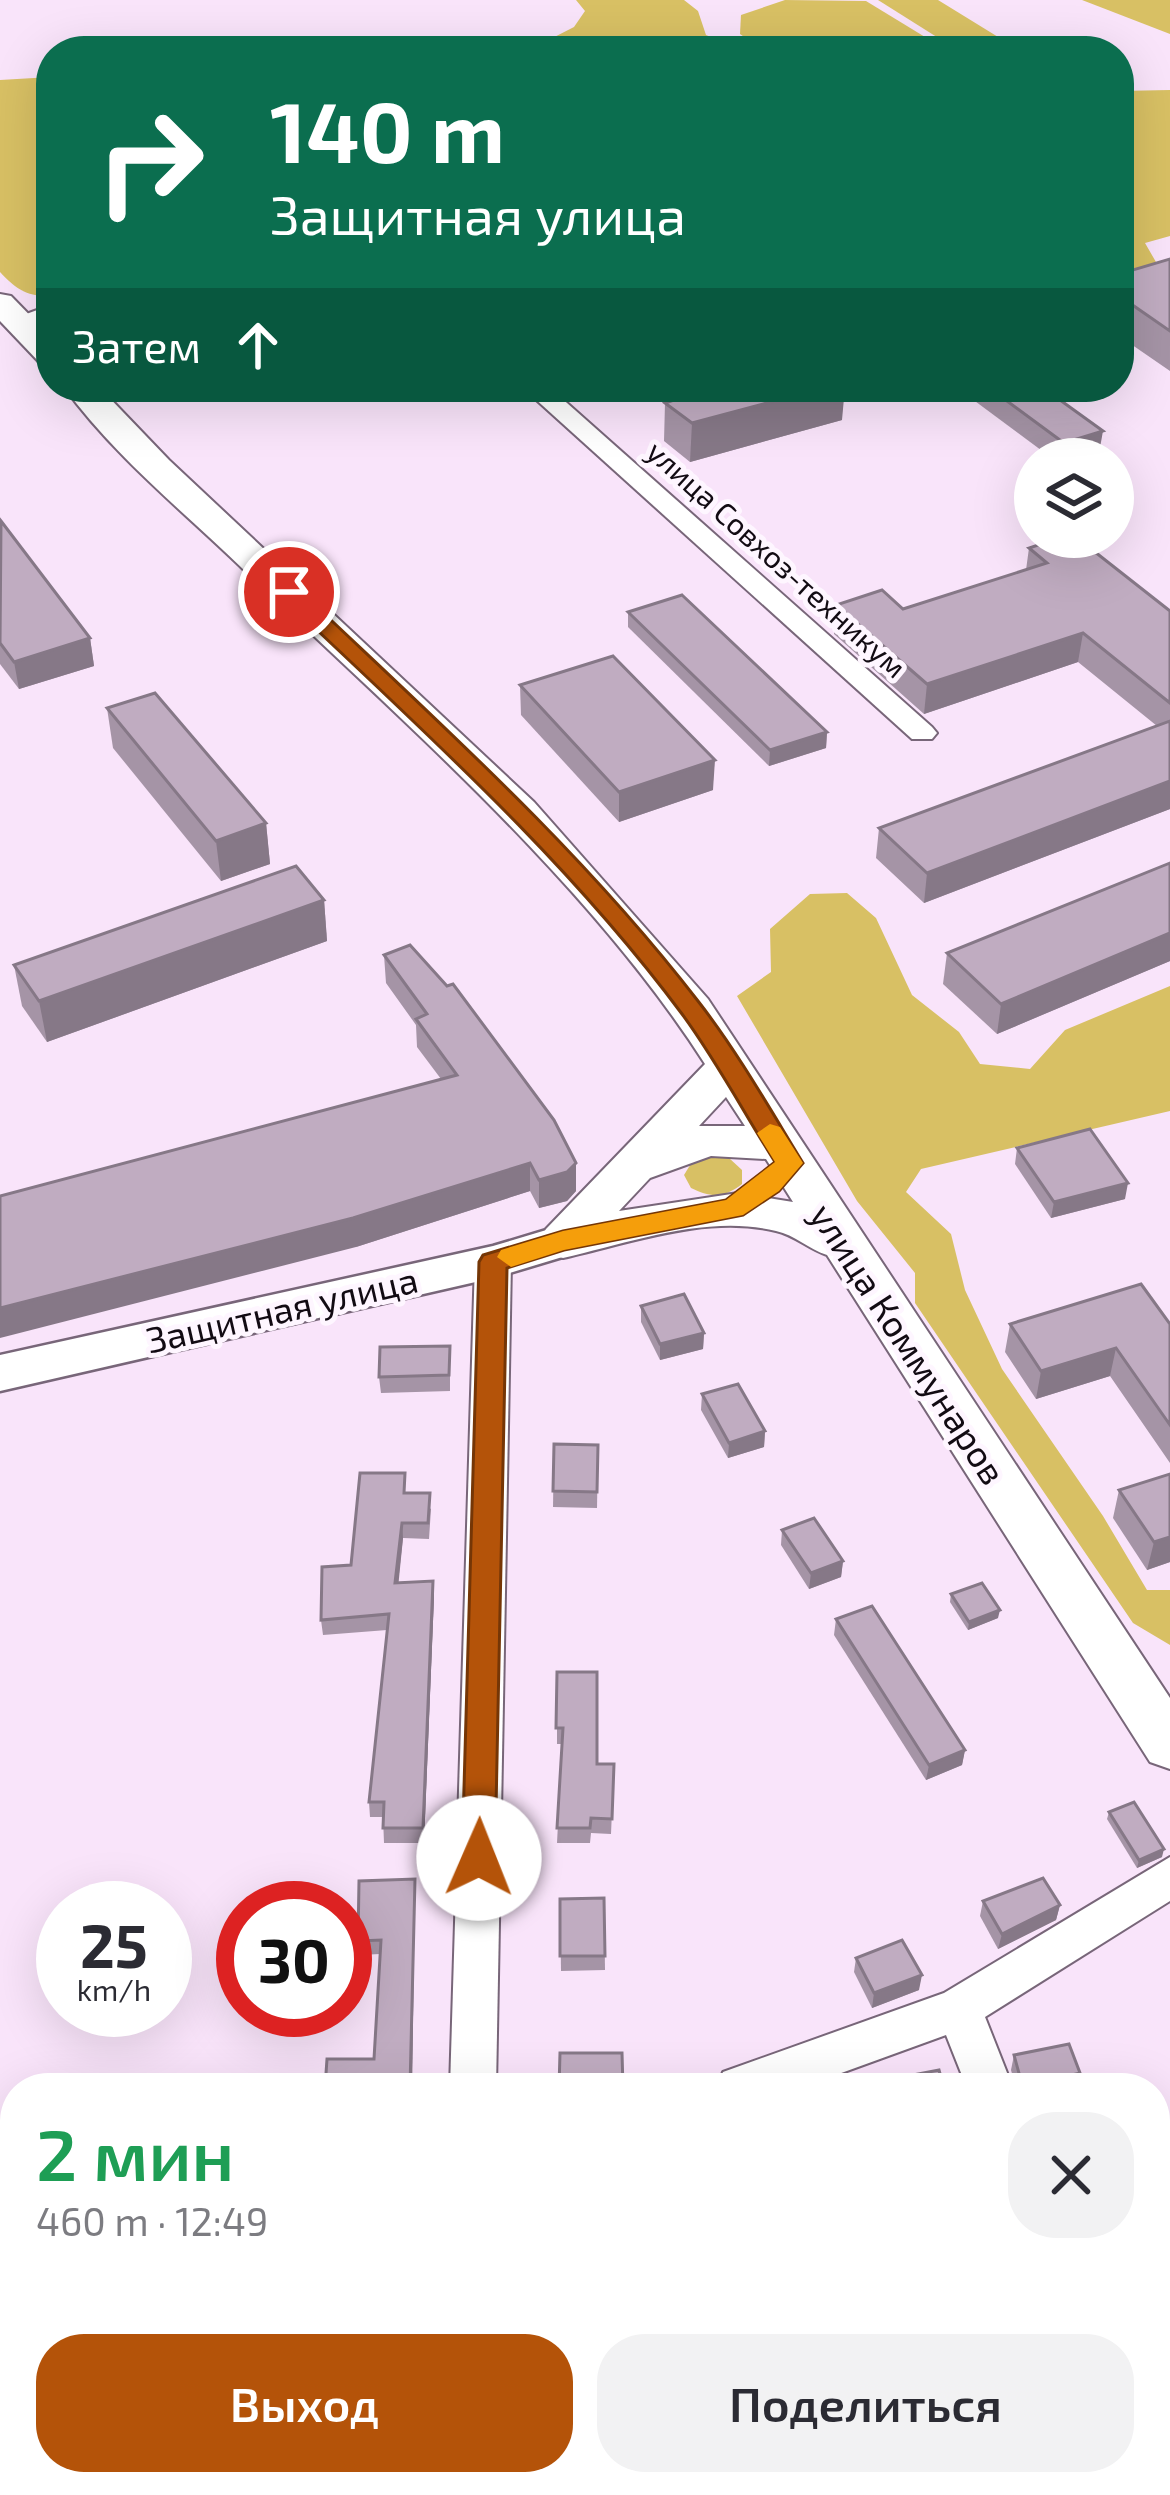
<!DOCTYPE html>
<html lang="ru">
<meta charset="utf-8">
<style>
body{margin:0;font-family:"Exo 2",sans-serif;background:#f2f2f3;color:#2b2b33;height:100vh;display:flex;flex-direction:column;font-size:45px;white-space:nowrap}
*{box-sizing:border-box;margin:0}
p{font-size:39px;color:#7c7c81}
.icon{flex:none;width:66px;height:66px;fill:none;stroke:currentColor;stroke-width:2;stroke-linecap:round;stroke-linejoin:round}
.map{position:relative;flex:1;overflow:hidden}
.sheet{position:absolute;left:0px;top:2073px;width:1170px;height:423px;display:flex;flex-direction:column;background:#fff;border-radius:48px 48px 0 0;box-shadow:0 12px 48px #0002}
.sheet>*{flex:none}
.hud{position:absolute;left:36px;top:36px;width:1098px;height:366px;border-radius:48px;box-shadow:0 12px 48px #0002;background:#0b6e4f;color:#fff;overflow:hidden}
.tools{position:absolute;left:1014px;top:438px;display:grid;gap:24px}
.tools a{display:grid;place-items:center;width:120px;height:120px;border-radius:50%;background:#fff;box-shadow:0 12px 48px #0002;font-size:60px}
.speed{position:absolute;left:36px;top:1881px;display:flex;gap:24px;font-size:60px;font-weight:700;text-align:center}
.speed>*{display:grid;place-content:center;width:156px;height:156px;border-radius:50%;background:#fff;box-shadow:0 12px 48px #0002;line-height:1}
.speed small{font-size:30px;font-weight:400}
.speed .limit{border:18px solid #d22;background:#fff;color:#111}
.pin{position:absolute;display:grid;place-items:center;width:102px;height:102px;color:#fff;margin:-51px;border:6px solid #fff;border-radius:50%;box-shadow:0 3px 12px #0007}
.me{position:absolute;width:132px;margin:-66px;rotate:1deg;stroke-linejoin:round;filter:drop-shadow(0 0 9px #0008)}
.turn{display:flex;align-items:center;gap:42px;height:252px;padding:0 36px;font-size:54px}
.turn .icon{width:156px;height:156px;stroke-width:2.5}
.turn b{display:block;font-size:84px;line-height:102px}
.then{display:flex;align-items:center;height:114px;padding:0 36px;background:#0003;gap:24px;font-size:45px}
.round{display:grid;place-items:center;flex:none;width:126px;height:126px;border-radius:48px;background:#f2f2f3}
.overview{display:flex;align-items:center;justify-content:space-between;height:204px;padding:0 36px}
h1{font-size:72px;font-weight:600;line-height:90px;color:#1e9e55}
.primary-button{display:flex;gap:24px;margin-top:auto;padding:24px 36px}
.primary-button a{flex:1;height:138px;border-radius:48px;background:#b45309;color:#fff;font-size:48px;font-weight:600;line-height:138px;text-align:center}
.primary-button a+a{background:#f2f2f3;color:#2b2b33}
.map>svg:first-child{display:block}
.green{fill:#d8c064}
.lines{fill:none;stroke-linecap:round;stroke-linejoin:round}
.minor-casing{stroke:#786679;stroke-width:4}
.tertiary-casing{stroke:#786679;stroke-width:5}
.secondary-casing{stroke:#786679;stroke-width:4}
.minor{fill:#fff;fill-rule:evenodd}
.tertiary{fill:#fff;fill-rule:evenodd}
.secondary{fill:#fff;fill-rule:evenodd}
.wall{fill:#a594a6}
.shaded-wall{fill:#867887}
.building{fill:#c0acc1;stroke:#867887;stroke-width:3}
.route{fill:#b45309;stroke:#753606;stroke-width:3}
.slow{fill:#f59e0b}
.labels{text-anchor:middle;stroke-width:10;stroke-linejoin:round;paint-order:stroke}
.far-street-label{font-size:30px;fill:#120b13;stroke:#fef6ff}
.street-label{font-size:36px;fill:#120b13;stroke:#fef6ff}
</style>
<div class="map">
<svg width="1170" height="2495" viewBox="0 0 1170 2495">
<rect width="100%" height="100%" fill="#f9e4fa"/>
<!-- green -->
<g class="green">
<polygon points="576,0 684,0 698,11 706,35 744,51 527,51 574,27 585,11"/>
<polygon points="785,0 866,1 948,51 764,51 740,34 741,15"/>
<polygon points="878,0 938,0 1021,51 959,51"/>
<polygon points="1082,0 1170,0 1170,34"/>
<path d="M 51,77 L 51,296 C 27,297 16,289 0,272 L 0,80 Z"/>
<polygon points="1170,90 1170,236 1145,243 1160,269 1119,281 1119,91"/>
<polygon points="847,893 876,918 912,995 959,1032 980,1064 1030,1069 1065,1030 1170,986 1170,1111 921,1169 906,1192 951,1234 965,1290 1002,1369 1103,1516 1147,1590 1170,1590 1170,1645 1133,1623 915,1303 915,1273 857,1201 737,996 771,972 770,929 810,894"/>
<path d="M 709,1155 L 729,1158 L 742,1170 L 742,1184 C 724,1198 711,1198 691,1188 L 684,1175 L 692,1162 Z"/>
</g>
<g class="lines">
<!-- minor casing -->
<g class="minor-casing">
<g id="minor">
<polygon points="51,305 51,319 19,328 7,321"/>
<polygon points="522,387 549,387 932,727 937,733 932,739 912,739"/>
<polygon points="493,1249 506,1253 511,1262 496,2088 450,2088 475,1262 480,1253"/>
<polygon points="1170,1857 1170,1901 985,2017 1013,2088 967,2088 946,2035 800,2088 717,2088 723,2072 944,1993"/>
<polygon points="15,2343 15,2393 0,2399 0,2349"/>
<polygon points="1155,2460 1161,2463 1170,2495 1122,2495 1117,2481 1155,2481"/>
<rect x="435" y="2481" width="52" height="14"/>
</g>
</g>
<!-- tertiary casing -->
<g class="tertiary-casing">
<polygon id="tertiary" points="563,1225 579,1230 585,1241 579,1252 493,1278 0,1391 0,1355 493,1246"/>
</g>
<!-- secondary casing -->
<g class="secondary-casing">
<g id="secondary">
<polygon points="0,294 11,296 51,337 51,366 40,363 0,321"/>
<path d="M 64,387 L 99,387 L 169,460 L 534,802 L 708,999 L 1170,1698 L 1170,1769 L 1150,1762 L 827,1255 C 808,1249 795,1235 776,1231 C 707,1214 630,1243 563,1258 L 546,1253 L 539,1241 L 546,1229 L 705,1064 C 588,881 401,720 244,570 C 184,512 113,455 64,387 ZM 726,1097 L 745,1126 L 699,1126 ZM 711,1156 L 766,1159 L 793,1202 L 738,1193 L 619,1211 L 650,1178 Z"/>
</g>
</g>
<!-- minor -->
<use href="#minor" class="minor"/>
<!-- tertiary -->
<use href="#tertiary" class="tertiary"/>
<!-- secondary -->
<use href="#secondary" class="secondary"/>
</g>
<!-- wall -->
<g class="wall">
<polygon points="1170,259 1170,371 1125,340 1119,342 1119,274"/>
<polygon points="956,387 1042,387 1099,453 1079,459 1053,459"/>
<polygon points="686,388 842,420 690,462 664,441 665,403 686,396"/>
<polygon points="0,522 90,638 94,666 19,689 0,664"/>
<polygon points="1029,548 1170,611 1170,809 924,903 876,858 879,828 1157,726 1078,662 924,714 834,634 836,605 903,609 1026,570"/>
<polygon points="628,612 827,732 826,748 769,766 628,627"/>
<polygon points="520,685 713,790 619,822 521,715"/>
<polygon points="107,708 266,823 270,864 221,881 113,748"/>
<polygon points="1170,863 1170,961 997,1034 943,984 947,953"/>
<polygon points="324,900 327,941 47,1042 22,1006 14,965"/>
<polygon points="384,955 576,1191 567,1201 539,1208 530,1191 356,1247 441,1079 417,1047 416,1025 386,983"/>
<polygon points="1017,1148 1125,1199 1051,1218 1015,1164"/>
<polygon points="641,1306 704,1333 703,1349 660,1360 641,1322"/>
<polygon points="1010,1324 1170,1324 1170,1463 1110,1376 1036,1399 1005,1352"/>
<polygon points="450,1362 450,1391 381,1393 379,1377"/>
<polygon points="702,1394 765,1431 764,1447 728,1458 701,1410"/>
<polygon points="554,1444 598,1445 597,1508 553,1507"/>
<polygon points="1170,1474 1170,1562 1147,1570 1113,1518 1119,1490"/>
<polygon points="406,1493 431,1509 429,1539 403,1538 398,1582 433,1581 434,1597 424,1843 384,1843 383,1817 370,1817 369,1802 387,1630 323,1635 321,1620 351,1565"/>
<polygon points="782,1530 843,1561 841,1577 809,1589 781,1545"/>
<polygon points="951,1594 998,1618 968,1630 950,1602"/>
<polygon points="836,1619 965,1750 962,1765 926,1780 834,1635"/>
<polygon points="557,1672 597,1764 614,1765 611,1834 591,1833 590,1843 557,1843 562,1744 557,1744"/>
<polygon points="1109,1812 1162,1857 1137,1868 1107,1819"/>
<polygon points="415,1879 412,2088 325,2088 374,2059 380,1954 360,1955 358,1941"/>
<polygon points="604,1898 605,1970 561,1971 560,1899"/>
<polygon points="983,1901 1060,1905 1056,1920 998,1949 980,1916"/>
<polygon points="856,1958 919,1990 872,2008 854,1972"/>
<polygon points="1014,2055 1080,2073 1076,2087 1016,2088 1011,2070"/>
<polygon points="1170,2366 1170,2463 1155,2421 1155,2369"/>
</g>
<!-- shaded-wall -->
<g class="shaded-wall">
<polygon points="1131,304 1125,340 1119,342 1119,308"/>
<polygon points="827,387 845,387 842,420 690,462 692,423"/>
<polygon points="1103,431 1099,453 1079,459 1062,459 1064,443"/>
<polygon points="1083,633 1078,662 924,714 927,684"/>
<polygon points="90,638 94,666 19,689 14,662"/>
<polygon points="827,732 826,748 769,766 770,750"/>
<polygon points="715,760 713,790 619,822 619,792"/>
<polygon points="1170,781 1170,809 924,903 927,873"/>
<polygon points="266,823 270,864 221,881 216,841"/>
<polygon points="324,900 327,941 47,1042 39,1001"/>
<polygon points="1170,933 1170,961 997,1034 1001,1004"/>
<polygon points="530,1163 530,1191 356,1247 0,1338 0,1308"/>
<polygon points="576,1163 576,1191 567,1201 539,1208 539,1180"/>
<polygon points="1128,1183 1125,1199 1051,1218 1054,1202"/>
<polygon points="704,1333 703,1349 660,1360 660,1344"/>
<polygon points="1116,1348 1110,1376 1036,1399 1041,1371"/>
<polygon points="765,1431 764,1447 728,1458 729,1443"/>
<polygon points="402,1523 403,1538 397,1598 395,1583"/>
<polygon points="1170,1537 1170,1562 1147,1570 1154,1542"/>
<polygon points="843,1561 841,1577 809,1589 811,1573"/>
<polygon points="433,1581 434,1597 424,1843 423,1828"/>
<polygon points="1000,1610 998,1618 968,1630 969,1622"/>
<polygon points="965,1750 962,1765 926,1780 929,1765"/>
<polygon points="1164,1849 1162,1857 1137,1868 1139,1860"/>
<polygon points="415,1879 412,2088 410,2088"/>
<polygon points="1060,1905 1056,1920 998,1949 1002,1934"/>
<polygon points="922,1975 919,1990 872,2008 874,1993"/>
<polygon points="1080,2073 1076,2087 1061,2088 1064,2077"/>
</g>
<!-- building -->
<g class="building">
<polygon points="1170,259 1170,331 1131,304 1119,308 1119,274"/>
<polygon points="689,387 827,387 692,423 665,403 692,394 686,388"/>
<polygon points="988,387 1042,387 1103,431 1064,443"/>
<polygon points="1,521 90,638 14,662 0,643"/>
<polygon points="1062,537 1076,537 1170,611 1170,703 1083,633 927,684 836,605 882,590 903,609 1047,563 1029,548"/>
<polygon points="682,595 827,732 770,750 628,612"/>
<polygon points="613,656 715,760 619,792 520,685"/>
<polygon points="155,693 266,823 216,841 107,708"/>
<polygon points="1170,721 1170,781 927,873 879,828"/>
<polygon points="1170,863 1170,933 1001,1004 947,953"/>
<polygon points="296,866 324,900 39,1001 14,965"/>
<polygon points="410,945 447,986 453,984 554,1120 576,1163 567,1172 539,1180 530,1163 353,1218 0,1308 0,1196 457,1075 416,1019 427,1014 384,955"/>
<polygon points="1090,1129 1128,1183 1054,1202 1017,1148"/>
<polygon points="1141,1284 1170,1324 1170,1425 1116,1348 1041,1371 1010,1324"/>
<polygon points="684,1294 704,1333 660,1344 641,1306"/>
<polygon points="450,1346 449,1375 379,1377 380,1347"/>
<polygon points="738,1384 765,1431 729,1443 702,1394"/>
<polygon points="554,1444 598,1445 597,1492 553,1491"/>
<polygon points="360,1473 405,1473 404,1493 430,1493 428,1523 402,1523 395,1583 433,1581 423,1828 383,1828 384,1802 369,1802 389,1614 321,1620 322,1567 351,1565"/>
<polygon points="1170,1474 1170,1537 1154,1542 1119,1490"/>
<polygon points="814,1518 843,1561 811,1573 782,1530"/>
<polygon points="982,1583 1000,1610 969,1622 951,1594"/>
<polygon points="872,1606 965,1750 929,1765 836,1619"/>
<polygon points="557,1672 597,1672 597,1764 614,1764 612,1819 591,1818 590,1828 557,1828 563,1728 556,1728"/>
<polygon points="1134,1802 1164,1849 1139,1860 1109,1812"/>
<polygon points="1043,1878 1060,1905 1002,1934 983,1901"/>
<polygon points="415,1879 410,2088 325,2088 327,2059 374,2059 381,1940 358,1941 359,1881"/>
<polygon points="604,1898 605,1956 560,1956 560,1899"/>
<polygon points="902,1940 922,1975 874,1993 856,1958"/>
<polygon points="1069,2044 1080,2073 1064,2077 1068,2088 1023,2088 1014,2055"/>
<polygon points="560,2053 622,2053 623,2088 559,2088"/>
<polygon points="939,2070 944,2088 907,2088 903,2077"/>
<polygon points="1170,2366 1170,2436 1155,2395 1155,2369"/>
<polygon points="347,2481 405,2481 405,2495 346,2495"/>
<polygon points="559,2481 609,2481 609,2495 560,2495"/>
<polygon points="1124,2486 1127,2495 1088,2495"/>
</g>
<!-- route -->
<path class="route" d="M 281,587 L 296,587 C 436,720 580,848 698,1001 C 737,1051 770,1109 803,1163 L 779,1191 L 743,1215 L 564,1250 L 507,1268 L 495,1858 L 491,1869 L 479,1873 L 467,1869 L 462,1858 L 479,1262 L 483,1255 L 563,1231 L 726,1200 L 775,1162 C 744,1113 716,1060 682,1014 C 566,858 421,729 281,596 Z"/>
<!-- slow -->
<polygon class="slow" points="770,1124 780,1127 803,1163 779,1191 743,1215 564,1250 511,1267 497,1257 501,1250 563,1231 726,1200 775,1162 757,1133"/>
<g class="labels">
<!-- far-street labels -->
<g class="far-street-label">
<text transform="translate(776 560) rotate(42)" y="10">улица Совхоз-техникум</text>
</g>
<!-- street labels -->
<g class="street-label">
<text transform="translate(282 1310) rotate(-13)" y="13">Защитная улица</text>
<text transform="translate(908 1344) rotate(57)" y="13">улица Коммунаров</text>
</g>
</g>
</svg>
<div class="tools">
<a><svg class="icon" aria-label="layers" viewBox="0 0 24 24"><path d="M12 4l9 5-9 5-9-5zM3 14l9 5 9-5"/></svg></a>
</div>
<div class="speed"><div>25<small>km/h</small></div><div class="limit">30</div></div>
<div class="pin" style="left:289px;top:592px;background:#d93025"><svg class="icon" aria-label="arrive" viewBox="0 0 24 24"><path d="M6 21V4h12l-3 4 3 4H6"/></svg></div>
<svg class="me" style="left:479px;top:1858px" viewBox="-20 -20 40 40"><circle r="19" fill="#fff"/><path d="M0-13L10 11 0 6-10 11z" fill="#b45309"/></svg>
<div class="hud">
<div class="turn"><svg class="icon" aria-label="right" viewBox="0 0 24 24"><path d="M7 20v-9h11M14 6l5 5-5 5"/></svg><div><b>140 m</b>Защитная улица</div></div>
<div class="then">Затем<svg class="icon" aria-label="ahead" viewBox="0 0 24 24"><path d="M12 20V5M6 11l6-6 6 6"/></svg></div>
</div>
<section class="sheet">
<div class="overview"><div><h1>2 мин</h1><p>460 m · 12:49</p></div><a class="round"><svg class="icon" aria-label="close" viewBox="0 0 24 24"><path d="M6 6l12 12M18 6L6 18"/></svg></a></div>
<div class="primary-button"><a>Выход</a><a>Поделиться</a></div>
</section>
</div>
